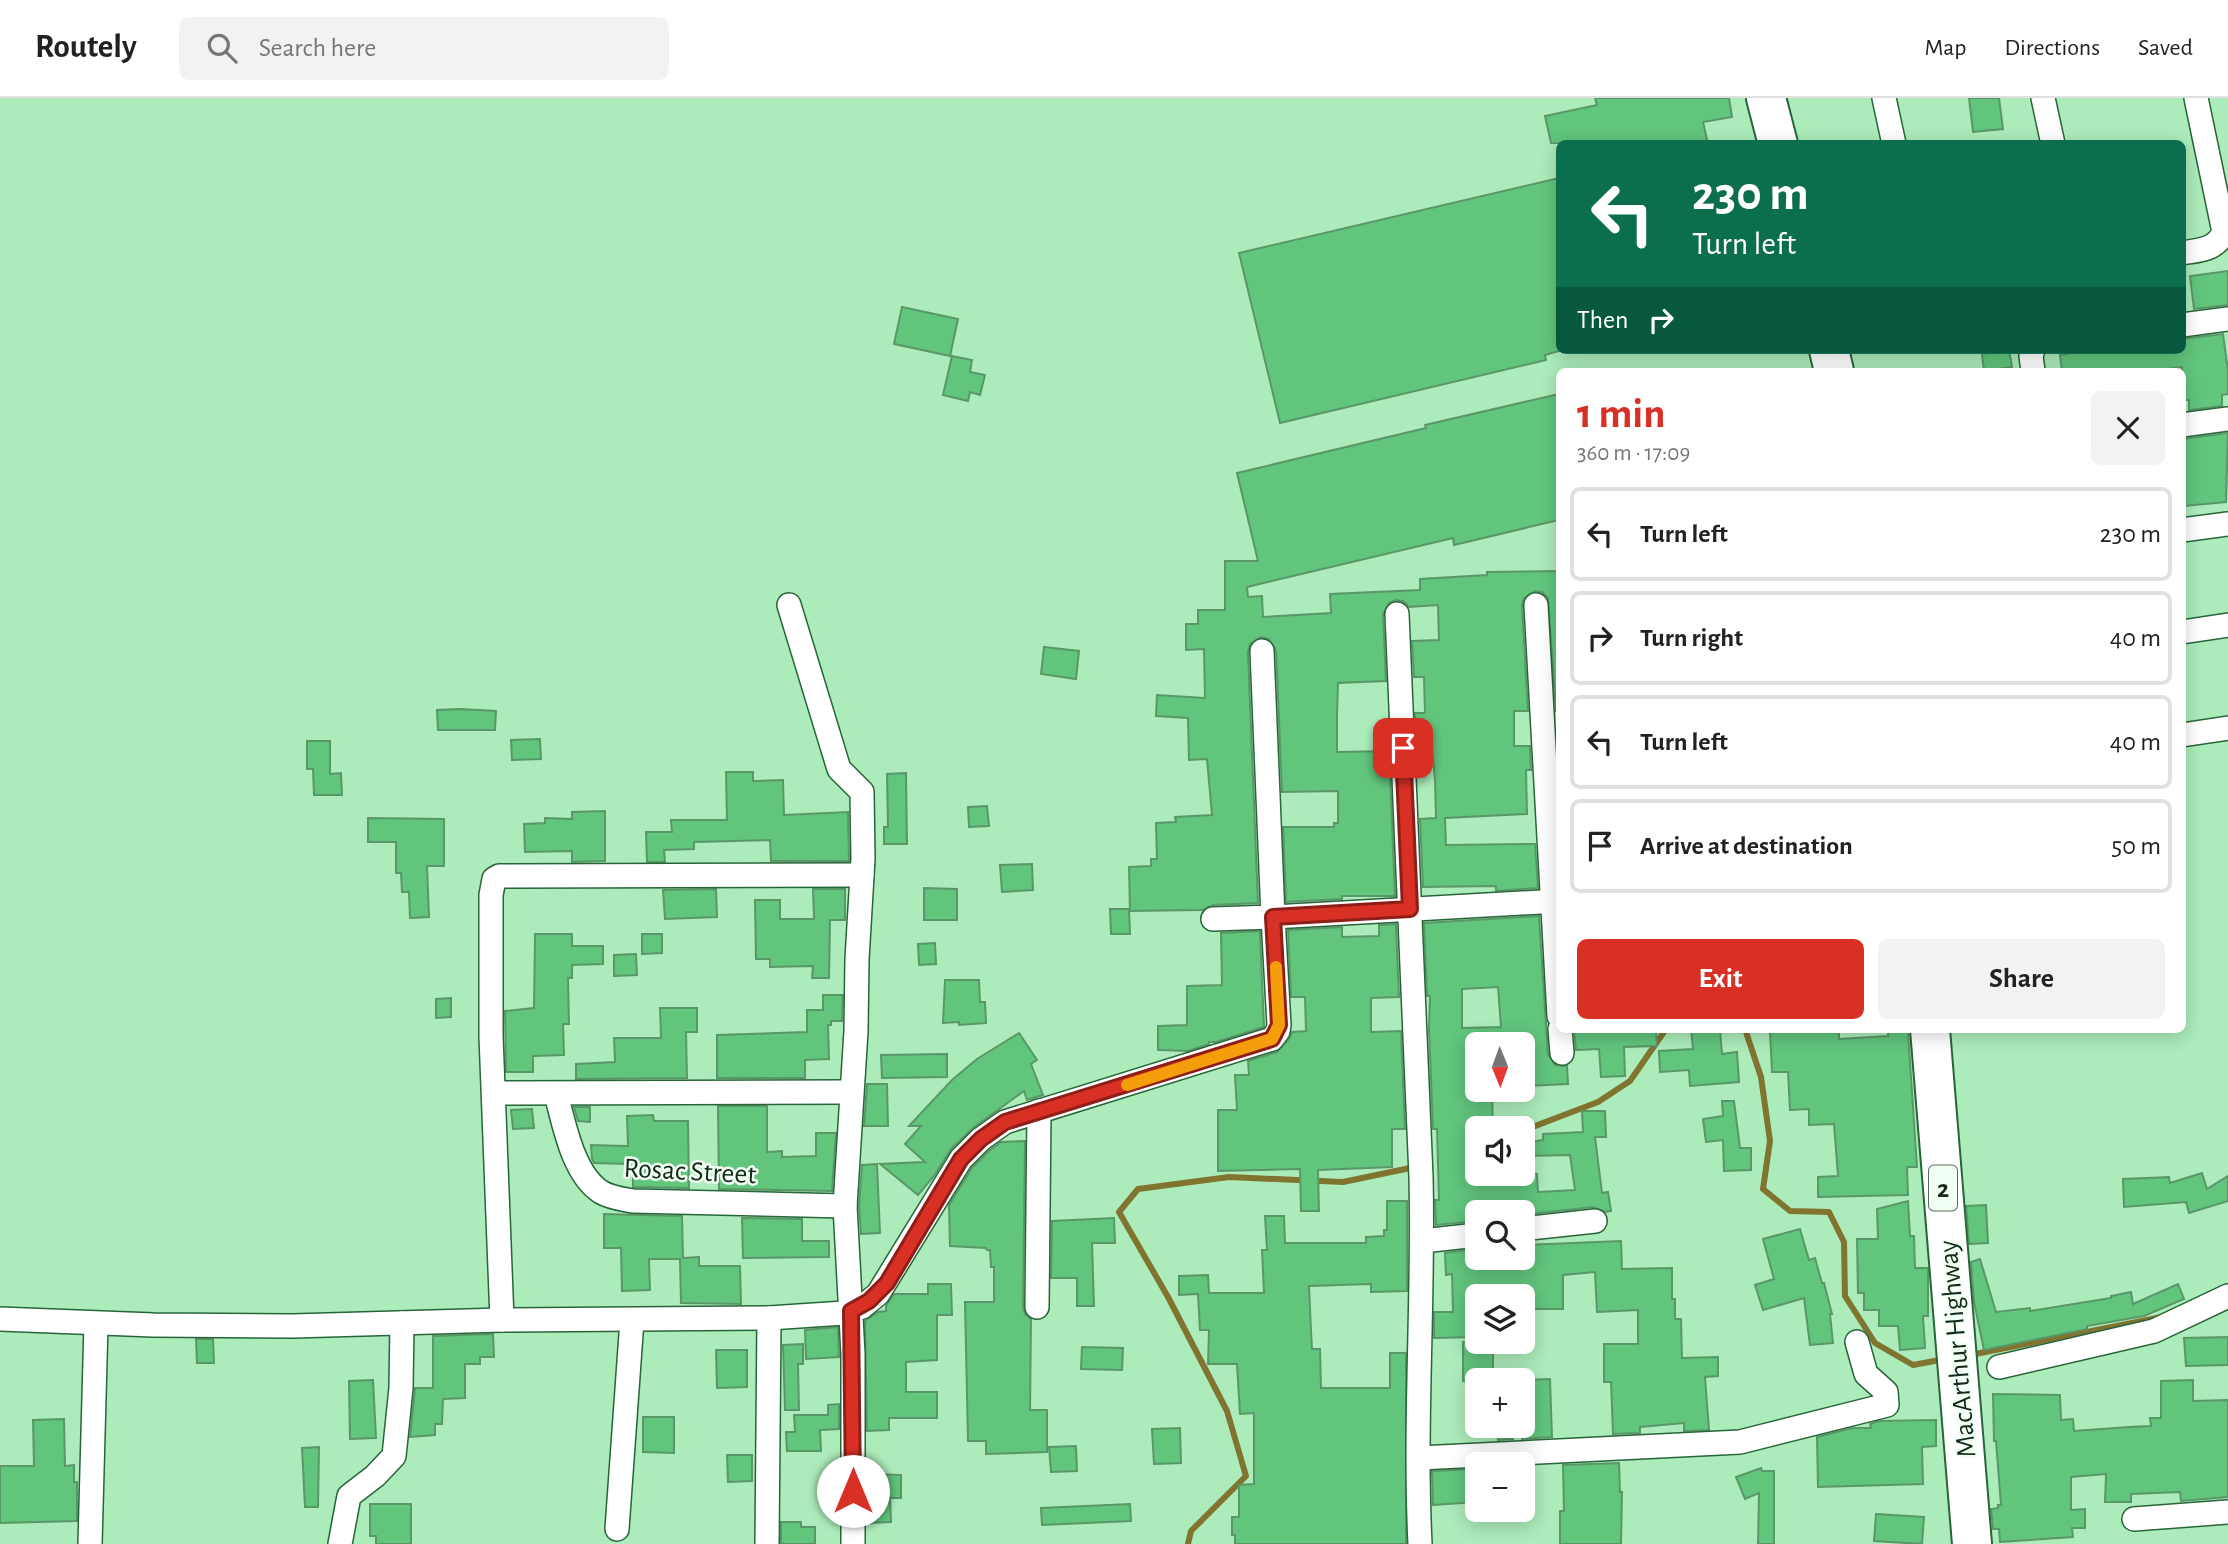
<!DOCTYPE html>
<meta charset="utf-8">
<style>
body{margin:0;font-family:"Alegreya Sans",sans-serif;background:#f2f2f2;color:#222;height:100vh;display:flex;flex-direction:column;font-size:26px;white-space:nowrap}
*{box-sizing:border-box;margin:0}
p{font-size:23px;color:#767676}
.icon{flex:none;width:38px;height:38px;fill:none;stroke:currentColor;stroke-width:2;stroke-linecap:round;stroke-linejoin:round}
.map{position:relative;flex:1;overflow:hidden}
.panel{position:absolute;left:1556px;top:270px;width:630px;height:665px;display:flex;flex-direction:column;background:#fff;border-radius:10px;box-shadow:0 4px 18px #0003}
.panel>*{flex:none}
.guide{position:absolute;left:1556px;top:42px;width:630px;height:214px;border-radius:10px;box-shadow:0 4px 18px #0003;background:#0b6e4f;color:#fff;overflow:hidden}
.needle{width:46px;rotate:179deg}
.buttons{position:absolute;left:1465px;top:934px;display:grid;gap:14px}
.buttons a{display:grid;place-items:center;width:70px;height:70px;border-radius:10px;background:#fff;box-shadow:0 4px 18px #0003;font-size:35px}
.pin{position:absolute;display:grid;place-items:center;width:60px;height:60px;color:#fff;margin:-30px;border-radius:14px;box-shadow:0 4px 10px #0006}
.me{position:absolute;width:77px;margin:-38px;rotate:0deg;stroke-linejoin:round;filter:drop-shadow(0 0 5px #0008)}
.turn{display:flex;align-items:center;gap:24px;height:147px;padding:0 21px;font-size:32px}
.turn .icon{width:91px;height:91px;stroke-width:2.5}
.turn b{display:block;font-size:49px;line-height:60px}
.then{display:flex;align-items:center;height:66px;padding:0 21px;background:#0003;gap:14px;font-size:26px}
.round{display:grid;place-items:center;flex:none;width:74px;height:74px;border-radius:10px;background:#f2f2f2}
.overview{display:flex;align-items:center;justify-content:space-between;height:119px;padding:0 21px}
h1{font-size:42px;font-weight:700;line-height:52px;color:#d93025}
.cta{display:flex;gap:14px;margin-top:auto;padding:14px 21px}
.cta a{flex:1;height:80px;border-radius:10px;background:#d93025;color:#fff;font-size:28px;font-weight:700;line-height:80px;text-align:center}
.cta a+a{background:#f2f2f2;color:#222}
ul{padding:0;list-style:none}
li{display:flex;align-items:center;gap:21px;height:94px;margin:0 14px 10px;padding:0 7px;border:4px solid #e0e0e0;border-radius:10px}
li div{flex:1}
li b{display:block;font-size:26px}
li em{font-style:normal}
header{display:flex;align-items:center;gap:42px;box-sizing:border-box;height:98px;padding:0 35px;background:#fff;border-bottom:2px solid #e0e0e0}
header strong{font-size:33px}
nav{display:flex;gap:38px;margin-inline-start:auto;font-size:24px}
.search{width:490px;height:63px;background:#f2f2f2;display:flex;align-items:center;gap:18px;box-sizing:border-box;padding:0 24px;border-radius:10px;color:#767676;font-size:26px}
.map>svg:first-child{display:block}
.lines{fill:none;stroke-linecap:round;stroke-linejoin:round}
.stream{stroke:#817430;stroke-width:6}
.building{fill:#61c57c;stroke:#5a9768;stroke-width:2;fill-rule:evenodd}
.street-casing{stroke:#28653a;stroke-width:26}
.highway-casing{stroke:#28653a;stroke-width:42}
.street{stroke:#fff;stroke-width:23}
.highway{stroke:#fff;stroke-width:38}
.route-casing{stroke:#8d1f18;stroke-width:18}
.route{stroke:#d93025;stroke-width:12}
.slow{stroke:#f59e0b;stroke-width:12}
.labels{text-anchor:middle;stroke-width:5;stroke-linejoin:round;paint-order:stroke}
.shield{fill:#f2fff4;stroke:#546a5a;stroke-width:2}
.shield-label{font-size:26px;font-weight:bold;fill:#112a18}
.street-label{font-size:28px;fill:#112a18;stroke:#f2fff4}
</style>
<header>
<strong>Routely</strong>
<div class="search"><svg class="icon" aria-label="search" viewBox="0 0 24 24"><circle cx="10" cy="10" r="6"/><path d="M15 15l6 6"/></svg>Search here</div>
<nav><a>Map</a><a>Directions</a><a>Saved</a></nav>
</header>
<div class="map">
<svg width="2228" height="1446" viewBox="0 0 2228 1446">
<rect width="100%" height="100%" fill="#acecba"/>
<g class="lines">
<!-- stream -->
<g class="stream">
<polyline points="1745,931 1761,979 1770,1043 1763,1091 1790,1113 1829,1114 1844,1144 1845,1198 1875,1245 1913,1267 1945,1261"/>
<polyline points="1522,1033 1598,1004 1630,983 1666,931"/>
<polyline points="1970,1257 2162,1219"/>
<polyline points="1188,1446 1191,1433 1246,1378 1227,1313 1168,1199 1119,1114 1138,1091 1229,1079 1343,1084 1415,1069"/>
</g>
</g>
<!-- building -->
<g class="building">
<polygon points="1595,0 1729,0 1732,19 1703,24 1708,46 1551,45 1545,18 1597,7"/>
<polygon points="1969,0 1999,0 2003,31 1973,34"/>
<polygon points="1559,80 1559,253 1545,257 1546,262 1280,325 1239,155"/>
<polygon points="2228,173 2228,207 2194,211 2190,178"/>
<polygon points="902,209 958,221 950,258 894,246"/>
<polygon points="2223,236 2228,273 2228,296 2222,297 2222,308 2189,312 2189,302 2182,302 2182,269 2155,273 2062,273 2060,257 2092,252 2182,252 2182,241"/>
<polygon points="2009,252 2012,269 1984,273 1982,256"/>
<polygon points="952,258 972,262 970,274 985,277 980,297 970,294 968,303 943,297"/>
<polygon points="1559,296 1559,422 1454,447 1453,440 1247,489 1248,499 1262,498 1263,519 1331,515 1330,496 1420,492 1420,481 1487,477 1487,474 1559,473 1559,613 1556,613 1548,500 1542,494 1535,493 1524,500 1522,507 1528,613 1514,613 1514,648 1530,648 1531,672 1526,672 1527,716 1445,720 1446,747 1535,746 1538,790 1496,793 1496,788 1423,789 1420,721 1436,720 1435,682 1432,650 1417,650 1415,615 1425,615 1424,579 1414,579 1412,543 1439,542 1438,507 1409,509 1403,503 1396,502 1389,505 1383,516 1386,583 1338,585 1337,618 1337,654 1389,653 1395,798 1342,798 1342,801 1286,804 1283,729 1334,729 1334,725 1338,725 1338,693 1282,694 1276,552 1269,541 1261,539 1250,546 1248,554 1258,805 1213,807 1203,812 1130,813 1129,769 1151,768 1151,761 1157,761 1156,725 1176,724 1175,719 1212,717 1207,661 1189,662 1188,620 1156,618 1157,597 1205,600 1204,551 1186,552 1186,526 1198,526 1198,512 1225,512 1225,463 1258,463 1237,375 1426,330 1425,327"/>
<polygon points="2228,335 2226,404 2184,408 2182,341"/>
<polygon points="1044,549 1079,553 1076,581 1041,576"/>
<polygon points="460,611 496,613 495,632 438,632 437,612"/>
<polygon points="540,641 541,661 512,662 511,642"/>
<polygon points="307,643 330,643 330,676 341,675 342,697 314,697 313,671 307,671"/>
<polygon points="726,674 753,674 753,683 783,682 784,717 848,714 849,763 771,763 770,742 694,744 694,751 664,752 665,764 647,764 646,734 672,734 671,722 727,722"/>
<polygon points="906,675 907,746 884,746 884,729 888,729 887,676"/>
<polygon points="987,708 989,728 969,729 968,709"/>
<polygon points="605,713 605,763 572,764 572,753 525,754 524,726 545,725 545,720 572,721 572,714"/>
<polygon points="368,720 444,721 444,768 427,768 429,819 410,820 409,794 402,794 401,775 396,775 396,744 368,744"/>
<polygon points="1032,766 1033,792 1002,794 1000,767"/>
<polygon points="924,790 957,791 957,822 924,822"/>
<polygon points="716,791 717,819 665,821 663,792"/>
<polygon points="813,791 845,791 845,822 830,822 829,880 812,880 813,868 770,869 770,861 756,861 755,802 780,802 780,821 814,821"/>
<polygon points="1110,811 1129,811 1130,836 1111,836"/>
<path d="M 1539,818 L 1548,956 L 1555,967 L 1567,968 L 1568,986 L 1522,988 L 1522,947 L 1477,947 L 1477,992 L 1485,992 L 1486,996 L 1492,996 L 1493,1031 L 1477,1031 L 1477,1076 L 1537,1076 L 1538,1094 L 1575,1092 L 1570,1057 L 1522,1058 L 1522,1045 L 1543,1042 L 1543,1036 L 1583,1034 L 1582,1013 L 1605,1013 L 1606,1039 L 1595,1039 L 1602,1095 L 1608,1094 L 1611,1113 L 1605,1114 L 1593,1109 L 1522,1117 L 1522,1115 L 1477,1115 L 1477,1123 L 1436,1127 L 1435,1102 L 1439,1102 L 1437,1031 L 1433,1031 L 1429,932 L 1430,898 L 1427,898 L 1424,825 ZM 1498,889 L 1501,929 L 1462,930 L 1462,891 Z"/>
<polygon points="1396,826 1399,899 1371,900 1371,934 1401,933 1405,1031 1392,1031 1392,1069 1318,1072 1319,1113 1301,1113 1300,1071 1218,1073 1218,1012 1237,1012 1235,977 1249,977 1248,963 1277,954 1289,941 1292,934 1306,933 1305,899 1291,899 1288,832 1342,829 1342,839 1379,838 1379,827"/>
<polygon points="1260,833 1264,929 1216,944 1209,944 1209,946 1188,953 1158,952 1158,928 1187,927 1187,888 1222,887 1221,835"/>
<polygon points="535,836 572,836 572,848 603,848 603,866 572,867 572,880 568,880 569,926 563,926 564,957 533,958 533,974 506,974 505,913 534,910"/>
<polygon points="642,836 662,836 662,855 642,856"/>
<polygon points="935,845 936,866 919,867 918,846"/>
<polygon points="636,856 637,877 614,878 614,857"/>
<polygon points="945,882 979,882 980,904 985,904 986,925 959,927 959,924 943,925"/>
<polygon points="823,897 843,897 842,923 831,923 831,927 828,927 829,961 805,962 805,980 717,980 717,937 807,934 807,912 823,912"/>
<polygon points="451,900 451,919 436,920 436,901"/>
<polygon points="660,910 697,910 697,934 686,934 687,980 576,981 576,966 615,964 614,940 661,940"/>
<polygon points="1574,931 1656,931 1657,948 1624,949 1625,978 1601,979 1599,951 1576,952"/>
<polygon points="1691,931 1720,931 1722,956 1737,954 1739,984 1690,988 1689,972 1660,974 1659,953 1693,951"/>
<polygon points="1818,931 1818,934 1839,933 1839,941 1888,938 1888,934 1908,934 1917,1069 1907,1069 1908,1097 1818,1099 1818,1079 1838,1078 1834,1026 1809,1027 1809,1011 1790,1012 1788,974 1772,974 1770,933"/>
<polygon points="1019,935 1037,962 1031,966 1043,997 1027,1002 1024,993 973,1030 951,1051 934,1078 918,1097 880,1066 925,1064 905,1046 921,1028 909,1028 952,982 977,961"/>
<polygon points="947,956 947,979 882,980 881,957"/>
<polygon points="867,986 887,986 888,1028 864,1028"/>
<polygon points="1722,1003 1734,1003 1740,1050 1751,1050 1751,1072 1724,1073 1723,1042 1706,1044 1703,1021 1723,1018"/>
<polygon points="718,1008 767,1008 767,1054 782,1053 782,1059 816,1058 816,1035 836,1035 832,1093 719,1091"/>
<polygon points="574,1009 590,1009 590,1024 578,1023"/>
<polygon points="532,1011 534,1030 513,1031 511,1012"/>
<polygon points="653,1017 654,1023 688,1023 689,1090 633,1089 633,1071 630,1071 630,1066 594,1065 592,1061 591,1047 628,1048 627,1018"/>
<polygon points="1025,1043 1023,1209 1025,1216 1031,1221 1030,1312 1047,1312 1047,1354 986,1356 986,1343 968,1343 965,1204 994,1204 994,1169 991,1169 990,1152 987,1152 986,1150 950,1148 949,1107 972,1070 990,1052 1001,1044"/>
<polygon points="877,1066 880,1135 861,1136 859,1108 862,1067"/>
<polygon points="2202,1075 2207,1091 2228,1078 2228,1103 2189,1115 2186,1104 2124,1109 2123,1081 2169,1079 2170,1085"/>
<polygon points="1387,1103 1407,1103 1407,1193 1371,1194 1371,1186 1309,1188 1311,1233 1312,1251 1320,1251 1321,1290 1390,1290 1390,1255 1406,1255 1406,1446 1235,1446 1235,1437 1232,1437 1232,1419 1239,1419 1239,1387 1254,1386 1254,1315 1240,1316 1237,1266 1208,1266 1209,1232 1200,1232 1198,1196 1179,1197 1179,1178 1208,1177 1209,1195 1264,1195 1262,1152 1267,1152 1265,1118 1284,1118 1285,1145 1366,1145 1366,1139 1384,1138 1384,1132 1387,1132"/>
<polygon points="1908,1103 1910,1138 1914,1138 1915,1170 1928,1170 1928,1218 1923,1218 1925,1250 1900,1252 1898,1228 1879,1228 1879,1212 1864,1212 1864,1195 1858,1195 1857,1141 1878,1141 1877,1111"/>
<polygon points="1986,1107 1988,1145 1969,1146 1966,1108"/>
<polygon points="604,1116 682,1118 683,1160 699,1159 699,1168 740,1168 741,1206 681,1205 680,1161 649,1161 650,1192 622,1193 621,1150 604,1150"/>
<polygon points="742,1120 802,1121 802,1143 829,1143 829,1159 743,1160"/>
<polygon points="1114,1120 1115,1145 1092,1145 1094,1208 1077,1208 1077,1180 1051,1180 1052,1123"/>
<polygon points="1800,1131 1809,1162 1815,1160 1822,1185 1824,1185 1832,1216 1830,1216 1833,1245 1810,1247 1804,1200 1763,1212 1755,1187 1774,1181 1763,1141"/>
<polygon points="1621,1143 1622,1171 1672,1170 1672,1201 1675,1201 1675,1221 1681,1221 1682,1260 1718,1259 1718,1278 1705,1279 1709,1332 1684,1333 1684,1325 1640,1329 1640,1335 1613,1336 1611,1284 1604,1284 1604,1246 1638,1246 1638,1212 1597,1214 1595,1174 1563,1177 1563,1211 1522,1211 1522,1199 1477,1199 1477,1239 1434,1240 1434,1214 1453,1214 1452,1176 1446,1177 1445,1155 1477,1151 1477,1160 1522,1160 1522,1147"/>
<polygon points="1980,1161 1996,1214 2030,1210 2030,1213 2111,1200 2111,1198 2131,1194 2133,1206 2178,1186 2184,1201 2144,1218 2087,1228 2087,1231 1984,1252 1974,1204 1971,1164"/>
<polygon points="928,1186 951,1186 952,1217 937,1217 937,1262 906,1264 906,1294 937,1294 937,1320 889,1320 889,1332 867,1333 865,1223 878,1214 886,1213 886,1208 894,1196 928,1196"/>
<polygon points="838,1229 839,1259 806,1261 805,1232"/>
<polygon points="493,1236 494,1259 480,1259 480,1266 465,1266 465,1300 443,1301 442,1326 435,1326 435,1337 410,1339 415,1290 433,1290 433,1238"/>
<polygon points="2228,1239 2228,1267 2186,1268 2184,1240"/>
<polygon points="196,1241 213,1241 214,1265 197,1265"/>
<rect x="1463" y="1244" width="30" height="39"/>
<polygon points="803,1246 803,1266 798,1266 799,1312 785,1312 783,1247"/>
<polygon points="1082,1249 1123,1250 1122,1272 1081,1271"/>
<polygon points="716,1252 747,1252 747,1289 717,1290"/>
<polygon points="1550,1281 1552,1339 1522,1341 1522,1282"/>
<polygon points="373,1282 376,1340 350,1341 349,1283"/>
<polygon points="2193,1282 2193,1303 2228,1302 2228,1399 2181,1403 2180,1394 2131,1396 2131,1404 2105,1404 2106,1376 2071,1379 2071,1412 2085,1411 2085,1430 2072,1430 2073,1439 2000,1444 1999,1431 1993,1431 1991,1411 1998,1410 1998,1407 2001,1407 1996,1343 1994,1343 1993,1296 2060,1297 2061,1322 2073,1321 2074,1333 2129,1329 2151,1328 2150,1320 2161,1320 2161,1283"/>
<polygon points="839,1306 839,1331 820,1332 821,1353 787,1353 786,1334 795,1334 794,1317 828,1317 828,1307"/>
<polygon points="643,1319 674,1319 674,1355 643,1354"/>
<polygon points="64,1321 65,1368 74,1367 74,1384 77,1384 77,1423 0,1425 0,1368 34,1368 33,1322"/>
<polygon points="1936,1322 1936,1348 1922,1349 1923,1386 1818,1389 1817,1339 1852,1330 1871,1330 1870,1326 1879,1323"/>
<polygon points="1497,1328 1513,1328 1513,1341 1498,1342"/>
<polygon points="1180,1330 1181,1365 1154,1366 1152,1331"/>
<polygon points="1076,1348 1077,1373 1051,1374 1049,1349"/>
<polygon points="319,1349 318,1409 305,1409 302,1350"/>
<polygon points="727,1357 752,1357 752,1383 728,1384"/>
<polygon points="1619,1365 1620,1394 1622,1394 1621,1446 1560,1446 1560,1413 1564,1413 1563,1367"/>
<polygon points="1761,1370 1762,1373 1774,1373 1774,1446 1758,1446 1759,1395 1745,1401 1736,1379"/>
<polygon points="1477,1371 1477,1404 1433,1407 1432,1373"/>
<polygon points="867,1376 901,1377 901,1400 890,1400 891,1424 867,1425"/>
<polygon points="370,1406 411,1406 411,1446 376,1446 376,1438 370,1438"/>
<polygon points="1130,1406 1131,1423 1042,1427 1041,1410"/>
<polygon points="1876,1416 1924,1419 1922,1446 1874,1443"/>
<polygon points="781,1424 801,1424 801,1429 815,1429 815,1446 781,1446"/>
</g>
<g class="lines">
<!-- street casing -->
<g class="street-casing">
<g id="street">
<polyline points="1884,0 1894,46"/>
<polyline points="2043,0 2053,46"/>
<path d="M 2182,155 C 2200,152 2216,152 2224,134 L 2196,0"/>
<polyline points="2182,227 2228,221"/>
<polyline points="2033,273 2031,258 2033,252"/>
<polyline points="2182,327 2228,321"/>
<polyline points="2182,432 2228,426"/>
<polyline points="789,507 839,671 862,694 863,761 857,861 856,933 845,1108 853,1256 853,1446"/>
<polyline points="1536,507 1559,918"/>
<path d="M 1397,516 L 1421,1079 C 1424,1201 1414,1323 1420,1446"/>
<polyline points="2182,534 2228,527"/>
<polyline points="2182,637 2228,630"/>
<polyline points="1213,821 1273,819 1262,553"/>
<polyline points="1560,931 1562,955"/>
<polyline points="494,995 851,994"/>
<path d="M 556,996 C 564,1026 573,1076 601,1094 C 611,1100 622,1101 633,1103 L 845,1108"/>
<polyline points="1522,1131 1595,1123"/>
<polyline points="1422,1143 1477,1137"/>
<polyline points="1037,1209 1039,1013"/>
<polyline points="0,1221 153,1227 293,1228 502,1222 769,1220 844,1215 862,1209 878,1196 961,1061 981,1041 1005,1024 1272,941 1278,933 1279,927 1273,819 1559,803"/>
<polyline points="502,1222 491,938 491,797 494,781 499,778 510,778 862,777"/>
<polyline points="1999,1269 2154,1233 2228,1198"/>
<polyline points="1419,1360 1740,1344 1887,1307 1886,1294 1866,1276 1857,1244"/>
<polyline points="2134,1421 2228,1414"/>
<polyline points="617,1431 632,1222"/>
<polyline points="90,1446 96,1226"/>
<polyline points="340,1446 349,1398 375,1378 394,1358 401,1290 402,1225"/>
<polyline points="767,1446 769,1220"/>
</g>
</g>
<!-- highway casing -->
<g class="highway-casing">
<g id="highway">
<polyline points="1766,0 1778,46"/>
<polyline points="1829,252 1834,273"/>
<polyline points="1930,931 1972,1446"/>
</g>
</g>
<!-- street -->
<use href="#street" class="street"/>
<!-- highway -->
<use href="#highway" class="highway"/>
</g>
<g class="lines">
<!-- route casing -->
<g class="route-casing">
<polyline id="route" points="853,1393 851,1213 869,1203 887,1185 961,1061 981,1041 1005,1024 1272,941 1279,927 1273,819 1410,811 1403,650"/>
</g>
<!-- route -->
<use href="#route" class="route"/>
<!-- slow -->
<polyline class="slow" points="1127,987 1272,941 1279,927 1276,869"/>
</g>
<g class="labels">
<!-- shield labels -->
<rect class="shield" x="1929" y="1067.5" width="28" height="45" rx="5"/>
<g class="shield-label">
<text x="1943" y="1099">2</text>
</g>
<!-- street labels -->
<g class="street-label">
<text transform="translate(690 1072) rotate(3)" y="10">Rosac Street</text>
<text transform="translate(1956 1251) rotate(-95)" y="10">MacArthur Highway</text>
</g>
</g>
</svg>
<div class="buttons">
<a><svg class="needle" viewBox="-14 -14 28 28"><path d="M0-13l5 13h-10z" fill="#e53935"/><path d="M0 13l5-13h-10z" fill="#767676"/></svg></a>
<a><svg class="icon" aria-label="sound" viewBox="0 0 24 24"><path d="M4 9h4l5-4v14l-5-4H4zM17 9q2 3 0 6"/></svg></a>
<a><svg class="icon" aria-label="search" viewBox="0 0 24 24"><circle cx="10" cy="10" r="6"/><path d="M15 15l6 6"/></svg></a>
<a><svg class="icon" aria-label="layers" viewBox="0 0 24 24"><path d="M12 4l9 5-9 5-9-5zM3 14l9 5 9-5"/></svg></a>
<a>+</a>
<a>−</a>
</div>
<div class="pin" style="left:1403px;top:650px;background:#d93025"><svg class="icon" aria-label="arrive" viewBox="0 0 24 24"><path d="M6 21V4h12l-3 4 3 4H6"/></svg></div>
<svg class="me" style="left:853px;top:1393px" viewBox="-20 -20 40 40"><circle r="19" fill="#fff"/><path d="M0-13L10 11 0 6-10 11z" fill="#d93025"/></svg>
<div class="guide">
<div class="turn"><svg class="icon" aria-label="left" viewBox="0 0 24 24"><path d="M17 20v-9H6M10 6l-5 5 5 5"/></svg><div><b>230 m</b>Turn left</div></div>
<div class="then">Then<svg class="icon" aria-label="right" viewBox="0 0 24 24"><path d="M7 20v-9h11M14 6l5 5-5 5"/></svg></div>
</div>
<section class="panel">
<div class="overview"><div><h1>1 min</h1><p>360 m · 17:09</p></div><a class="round"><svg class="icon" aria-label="close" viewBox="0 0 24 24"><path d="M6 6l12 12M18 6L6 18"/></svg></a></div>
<ul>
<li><svg class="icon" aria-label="left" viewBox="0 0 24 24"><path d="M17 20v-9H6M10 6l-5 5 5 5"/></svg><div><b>Turn left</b></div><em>230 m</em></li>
<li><svg class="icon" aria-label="right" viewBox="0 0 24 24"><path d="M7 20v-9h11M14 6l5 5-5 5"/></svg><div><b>Turn right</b></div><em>40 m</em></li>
<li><svg class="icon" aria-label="left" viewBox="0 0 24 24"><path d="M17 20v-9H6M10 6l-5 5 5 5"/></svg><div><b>Turn left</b></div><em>40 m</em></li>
<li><svg class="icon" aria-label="arrive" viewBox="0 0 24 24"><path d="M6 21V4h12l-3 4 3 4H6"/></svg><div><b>Arrive at destination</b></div><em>50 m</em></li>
</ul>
<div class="cta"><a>Exit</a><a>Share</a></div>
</section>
</div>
